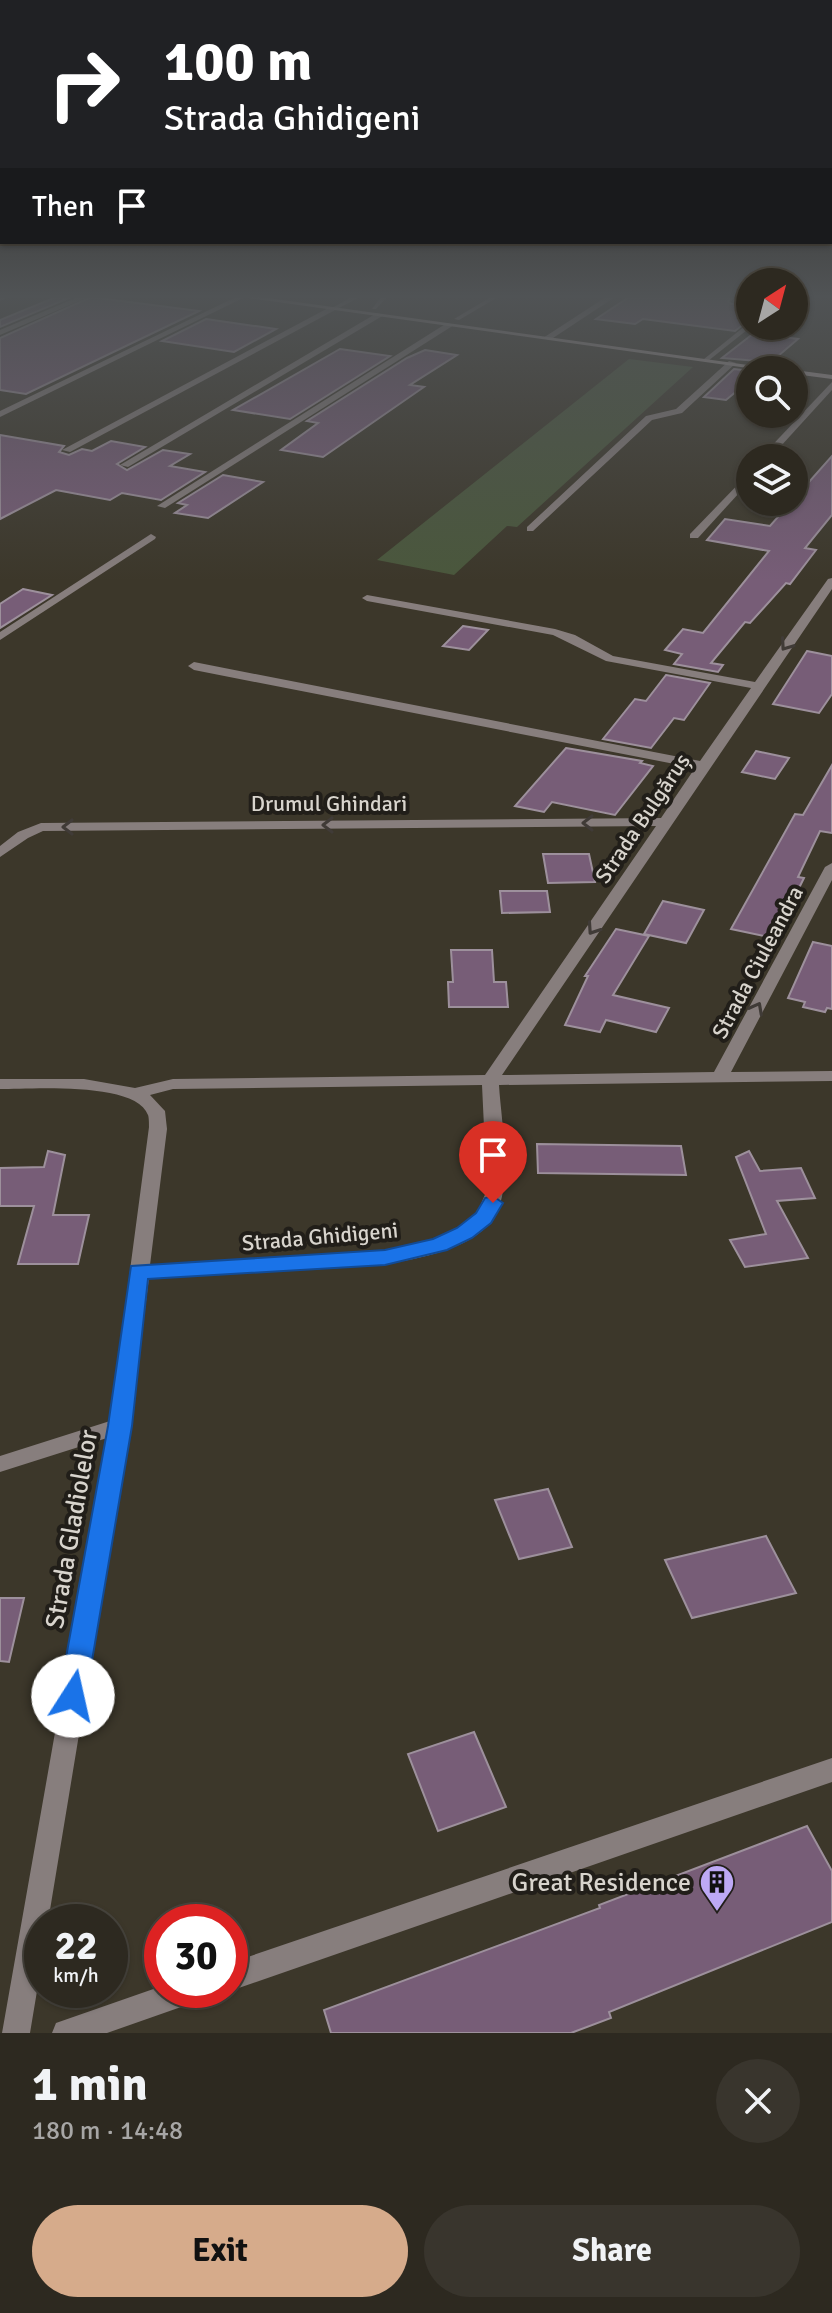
<!DOCTYPE html>
<meta charset="utf-8">
<style>
body{margin:0;font-family:Signika,sans-serif;background:#39352d;color:#f1f3f6;height:100vh;display:flex;flex-direction:column;font-size:30px;white-space:nowrap}
*{box-sizing:border-box;margin:0}
p{font-size:26px;color:#a7a6a5}
.icon{flex:none;width:44px;height:44px;fill:none;stroke:currentColor;stroke-width:2;stroke-linecap:round;stroke-linejoin:round}
.map{position:relative;height:2033px;overflow:hidden}
.drawer{display:flex;flex-direction:column;background:#2d2920;flex:1}
.drawer>*{flex:none}
.banner{position:absolute;left:0px;top:0px;width:832px;height:244px;box-shadow:0 2px 6px #0004,0 0 0 2px #48453e;background:#202124;color:#fff;overflow:hidden}
.needle{width:52px;rotate:36deg}
.tools{position:absolute;left:736px;top:268px;display:grid;gap:16px}
.tools a{display:grid;place-items:center;width:72px;height:72px;border-radius:50%;background:#2d2920;box-shadow:0 2px 6px #0004,0 0 0 2px #48453e;font-size:40px}
.speed{position:absolute;left:24px;top:1904px;display:flex;gap:16px;font-size:40px;font-weight:700;text-align:center}
.speed>*{display:grid;place-content:center;width:104px;height:104px;border-radius:50%;background:#2d2920;box-shadow:0 2px 6px #0004,0 0 0 2px #48453e;line-height:1}
.speed small{font-size:20px;font-weight:400}
.speed .limit{border:12px solid #d22;background:#fff;color:#111}
.pin{position:absolute;display:grid;place-items:center;width:68px;height:68px;color:#fff;margin:-82px -34px;border-radius:50% 50% 50% 0;rotate:-45deg;box-shadow:0 0 8px #0007}
.pin .icon{rotate:45deg}
.me{position:absolute;width:88px;margin:-44px;rotate:10deg;stroke-linejoin:round;filter:drop-shadow(0 0 6px #0008)}
.turn{display:flex;align-items:center;gap:28px;height:168px;padding:0 32px;font-size:36px}
.turn .icon{width:104px;height:104px;stroke-width:2.5}
.turn b{display:block;font-size:56px;line-height:68px}
.then{display:flex;align-items:center;height:76px;padding:0 32px;background:#0003;gap:16px;font-size:30px}
.round{display:grid;place-items:center;flex:none;width:84px;height:84px;border-radius:42px;background:#39352d}
.summary{display:flex;align-items:center;justify-content:space-between;height:136px;padding:0 32px}
h1{font-size:48px;font-weight:700;line-height:60px}
.action{display:flex;gap:16px;margin-top:auto;padding:16px 32px}
.action a{flex:1;height:92px;border-radius:48px;background:#d6ab8b;color:#111;font-size:32px;font-weight:700;line-height:92px;text-align:center}
.action a+a{background:#39352d;color:#f1f3f6}
.map>svg:first-child{display:block}
.green{fill:#4a573c}
.building{fill:#775d77;stroke:#9d909c;stroke-width:2}
.lines{fill:none;stroke-linecap:round;stroke-linejoin:round}
.service{fill:#877e7d;fill-rule:evenodd}
.minor{fill:#877e7d;fill-rule:evenodd}
.secondary{fill:#b3a6a5;fill-rule:evenodd}
.oneway{stroke:#403b37}
.route{fill:#1a73e8;stroke:#114b97;stroke-width:2}
.labels{text-anchor:middle;stroke-width:8;stroke-linejoin:round;paint-order:stroke}
.street-label{font-size:22px;fill:#d8d4cd;stroke:#211e19}
.near-street-label{font-size:26px;fill:#d8d4cd;stroke:#211e19}
.near-poi-label{font-size:26px;fill:#d8d4cd;stroke:#211e19;text-anchor:end}
</style>
<div class="map">
<svg width="832" height="2033" viewBox="0 0 832 2033">
<rect width="100%" height="100%" fill="#3c372a"/>
<!-- green -->
<polygon class="green" points="629,359 693,367 517,527 507,526 454,575 377,560"/>
<!-- building -->
<g class="building">
<polygon points="56,297 71,297 0,327 0,320"/>
<polygon points="91,297 199,311 26,394 0,390 0,338"/>
<polygon points="629,297 733,297 728,301 731,304 750,304 750,319 735,331 643,319 635,324 596,319"/>
<polygon points="206,319 276,329 234,352 162,341"/>
<polygon points="754,333 798,339 771,362 722,358"/>
<polygon points="340,349 390,356 290,419 233,410"/>
<polygon points="425,350 457,355 410,385 424,387 323,457 281,450 318,423 307,421 407,358"/>
<polygon points="734,369 750,371 750,380 726,400 704,397"/>
<polygon points="0,435 64,446 59,452 69,455 82,449 92,451 111,441 145,447 117,464 127,470 163,450 190,454 170,466 205,472 161,500 122,493 110,500 56,490 0,519"/>
<polygon points="832,456 832,515 805,548 816,550 790,584 786,583 750,623 745,622 711,663 723,665 718,672 674,664 682,654 665,650 683,629 703,633 769,551 707,540 725,519 770,526"/>
<polygon points="223,475 263,482 208,518 175,513 187,505 178,503"/>
<polygon points="23,589 52,595 0,628 0,604"/>
<polygon points="463,626 488,630 469,650 443,646"/>
<polygon points="807,651 832,656 832,694 819,713 773,704"/>
<polygon points="666,675 710,683 684,720 674,718 651,748 603,739 635,699 646,701"/>
<polygon points="566,748 642,761 640,763 653,766 615,815 552,802 544,812 515,806"/>
<polygon points="756,751 789,758 775,779 742,772"/>
<polygon points="832,765 832,833 820,831 798,877 804,878 774,938 731,929 795,814 803,815"/>
<polygon points="543,854 589,854 595,882 548,883"/>
<polygon points="500,891 547,891 550,912 502,913"/>
<polygon points="663,901 704,910 686,943 644,934"/>
<polygon points="616,929 649,936 613,995 669,1008 656,1032 606,1020 600,1032 565,1025 588,976 585,976"/>
<polygon points="813,942 832,946 832,1009 827,1008 825,1012 803,1007 805,1002 788,998"/>
<polygon points="451,950 492,950 494,982 506,982 508,1007 449,1007 448,982 453,982"/>
<polygon points="537,1144 681,1146 686,1175 538,1173"/>
<polygon points="48,1151 65,1155 53,1215 89,1215 78,1264 18,1264 34,1206 0,1206 0,1168 44,1167"/>
<polygon points="749,1151 760,1171 801,1168 815,1198 777,1201 808,1258 745,1267 730,1240 766,1234 736,1157"/>
<polygon points="548,1489 572,1547 519,1559 495,1500"/>
<polygon points="766,1536 796,1593 692,1618 665,1560"/>
<polygon points="0,1598 24,1598 9,1662 0,1661"/>
<polygon points="474,1732 506,1807 438,1831 408,1754"/>
<polygon points="807,1826 832,1871 832,1922 609,2012 611,2018 571,2033 331,2033 324,2010 600,1908 599,1905"/>
</g>
<g class="lines">
<!-- service -->
<g class="service">
<polygon points="352,297 360,297 335,310 330,309"/>
<polygon points="381,297 387,297 376,309 372,309"/>
<polygon points="491,297 498,297 459,320 454,319"/>
<polygon points="736,297 743,297 737,302 733,302"/>
<polygon points="794,297 798,297 794,300"/>
<polygon points="750,322 752,326 708,361 704,361 704,359"/>
<polygon points="729,361 736,363 682,413 652,420 533,531 527,531 527,527 646,416 676,409"/>
</g>
<!-- minor -->
<g class="minor">
<polygon points="0,297 9,297 0,301"/>
<polygon points="78,297 88,297 0,335 0,330"/>
<polygon points="236,297 245,297 0,417 0,411"/>
<polygon points="606,297 615,297 550,340 543,338"/>
<polygon points="330,307 337,309 70,452 62,450"/>
<polygon points="377,313 384,315 128,467 120,465"/>
<polygon points="447,323 454,325 165,508 157,506"/>
<polygon points="832,382 832,390 770,458 760,458"/>
<polygon points="750,472 750,481 698,538 690,538 690,534"/>
<polygon points="151,534 156,537 155,539 0,640 0,632"/>
<path d="M 832,578 L 832,589 L 502,1075 L 714,1072 L 825,867 L 832,863 L 832,880 L 731,1072 L 832,1071 L 832,1081 L 499,1085 C 501,1122 515,1192 491,1222 C 452,1269 333,1268 276,1271 C 234,1273 191,1276 149,1278 L 130,1426 L 48,1922 L 42,1922 L 42,1961 L 30,2033 L 2,2033 L 107,1438 L 0,1472 L 0,1456 L 110,1421 L 149,1127 C 149,1125 149,1117 148,1115 C 136,1081 30,1089 0,1089 L 0,1079 L 84,1079 L 135,1088 L 173,1079 L 485,1075 L 656,826 L 43,831 L 28,838 L 0,857 L 0,846 L 18,832 L 41,823 L 661,818 L 695,768 L 194,670 L 188,666 L 194,662 L 700,761 L 751,688 L 606,661 L 553,635 L 367,601 L 362,598 L 367,595 L 555,629 L 575,635 L 613,656 L 755,682 L 828,579 ZM 482,1085 L 487,1190 L 476,1215 L 458,1228 L 434,1240 L 385,1251 L 150,1265 L 167,1129 L 165,1111 L 150,1095 L 173,1089 Z"/>
<polygon points="832,1758 832,1782 230,1991 228,1990 230,1963"/>
<polygon points="162,1986 162,1990 205,1990 201,2000 107,2033 52,2033 56,2023"/>
</g>
<!-- secondary -->
<g class="secondary">
<polygon points="242,297 261,297 784,370 762,370"/>
<polygon points="792,370 794,370 832,375 832,379 794,374"/>
</g>
</g>
<!-- one-way arrows -->
<defs><path id="oneway-chevron" d="M-2-3.5L2.5 0L-2 3.5" fill="none" stroke-width="1.6" stroke-linecap="round" stroke-linejoin="round" transform="scale(2)"/></defs>
<g class="oneway">
<use href="#oneway-chevron" transform="translate(786 645) rotate(125)"/>
<use href="#oneway-chevron" transform="translate(588 823) rotate(180)"/>
<use href="#oneway-chevron" transform="translate(328 825) rotate(180)"/>
<use href="#oneway-chevron" transform="translate(68 827) rotate(180)"/>
<use href="#oneway-chevron" transform="translate(593 929) rotate(124)"/>
<use href="#oneway-chevron" transform="translate(757 1008) rotate(-62)"/>
</g>
<!-- sky -->
<linearGradient id="sky" x2="0" y2="1"><stop stop-color="#211e17"/><stop offset="0.51" stop-color="#505355"/><stop offset="1" stop-color="#505355" stop-opacity="0"/></linearGradient>
<rect width="832" height="581" fill="url(#sky)"/>
<!-- route -->
<polygon class="route" points="493,1196 503,1203 491,1223 472,1238 447,1250 385,1265 148,1279 132,1426 86,1696 82,1705 73,1709 63,1705 59,1696 108,1426 131,1266 385,1250 433,1239 457,1228 476,1213 485,1198"/>
<!-- icons -->
<defs>
<g id="building-pin" transform="scale(1.8)"><path d="M0 17L-7.5 6A9.5 9.5 0 1 1 7.5 6Z" fill="#bda9f5" stroke="#211e19"/><path d="M-4-6H4V6H1V3H-1V6H-4ZM-2.5-4.3h1.7v1.8h-1.7ZM.8-4.3h1.7v1.8H.8ZM-2.5-1h1.7V.8h-1.7ZM.8-1h1.7V.8H.8Z" fill="#111"/></g>
</defs>
<g fill-rule="evenodd">
<use href="#building-pin" x="717" y="1882"/>
</g>
<g class="labels">
<!-- street labels -->
<g class="street-label">
<text x="329" y="811">Drumul Ghindari</text>
<text transform="translate(642 818) rotate(-56)" y="8">Strada Bulgăruș</text>
<text transform="translate(757 962) rotate(-62)" y="8">Strada Ciuleandra</text>
<text transform="translate(320 1236) rotate(-5)" y="8">Strada Ghidigeni</text>
</g>
<!-- near-street labels -->
<g class="near-street-label">
<text transform="translate(71 1529) rotate(-80)" y="9">Strada Gladiolelor</text>
</g>
<!-- near-poi labels -->
<g class="near-poi-label">
<text x="691" y="1891">Great Residence</text>
</g>
</g>
</svg>
<div class="tools">
<a><svg class="needle" viewBox="-14 -14 28 28"><path d="M0-13l5 13h-10z" fill="#e53935"/><path d="M0 13l5-13h-10z" fill="#a7a6a5"/></svg></a>
<a><svg class="icon" aria-label="search" viewBox="0 0 24 24"><circle cx="10" cy="10" r="6"/><path d="M15 15l6 6"/></svg></a>
<a><svg class="icon" aria-label="layers" viewBox="0 0 24 24"><path d="M12 4l9 5-9 5-9-5zM3 14l9 5 9-5"/></svg></a>
</div>
<div class="speed"><div>22<small>km/h</small></div><div class="limit">30</div></div>
<div class="pin" style="left:493px;top:1203px;background:#d93025"><svg class="icon" aria-label="arrive" viewBox="0 0 24 24"><path d="M6 21V4h12l-3 4 3 4H6"/></svg></div>
<svg class="me" style="left:73px;top:1696px" viewBox="-20 -20 40 40"><circle r="19" fill="#fff"/><path d="M0-13L10 11 0 6-10 11z" fill="#1a73e8"/></svg>
<div class="banner">
<div class="turn"><svg class="icon" aria-label="right" viewBox="0 0 24 24"><path d="M7 20v-9h11M14 6l5 5-5 5"/></svg><div><b>100 m</b>Strada Ghidigeni</div></div>
<div class="then">Then<svg class="icon" aria-label="arrive" viewBox="0 0 24 24"><path d="M6 21V4h12l-3 4 3 4H6"/></svg></div>
</div>
</div>
<section class="drawer">
<div class="summary"><div><h1>1 min</h1><p>180 m · 14:48</p></div><a class="round"><svg class="icon" aria-label="close" viewBox="0 0 24 24"><path d="M6 6l12 12M18 6L6 18"/></svg></a></div>
<div class="action"><a>Exit</a><a>Share</a></div>
</section>
